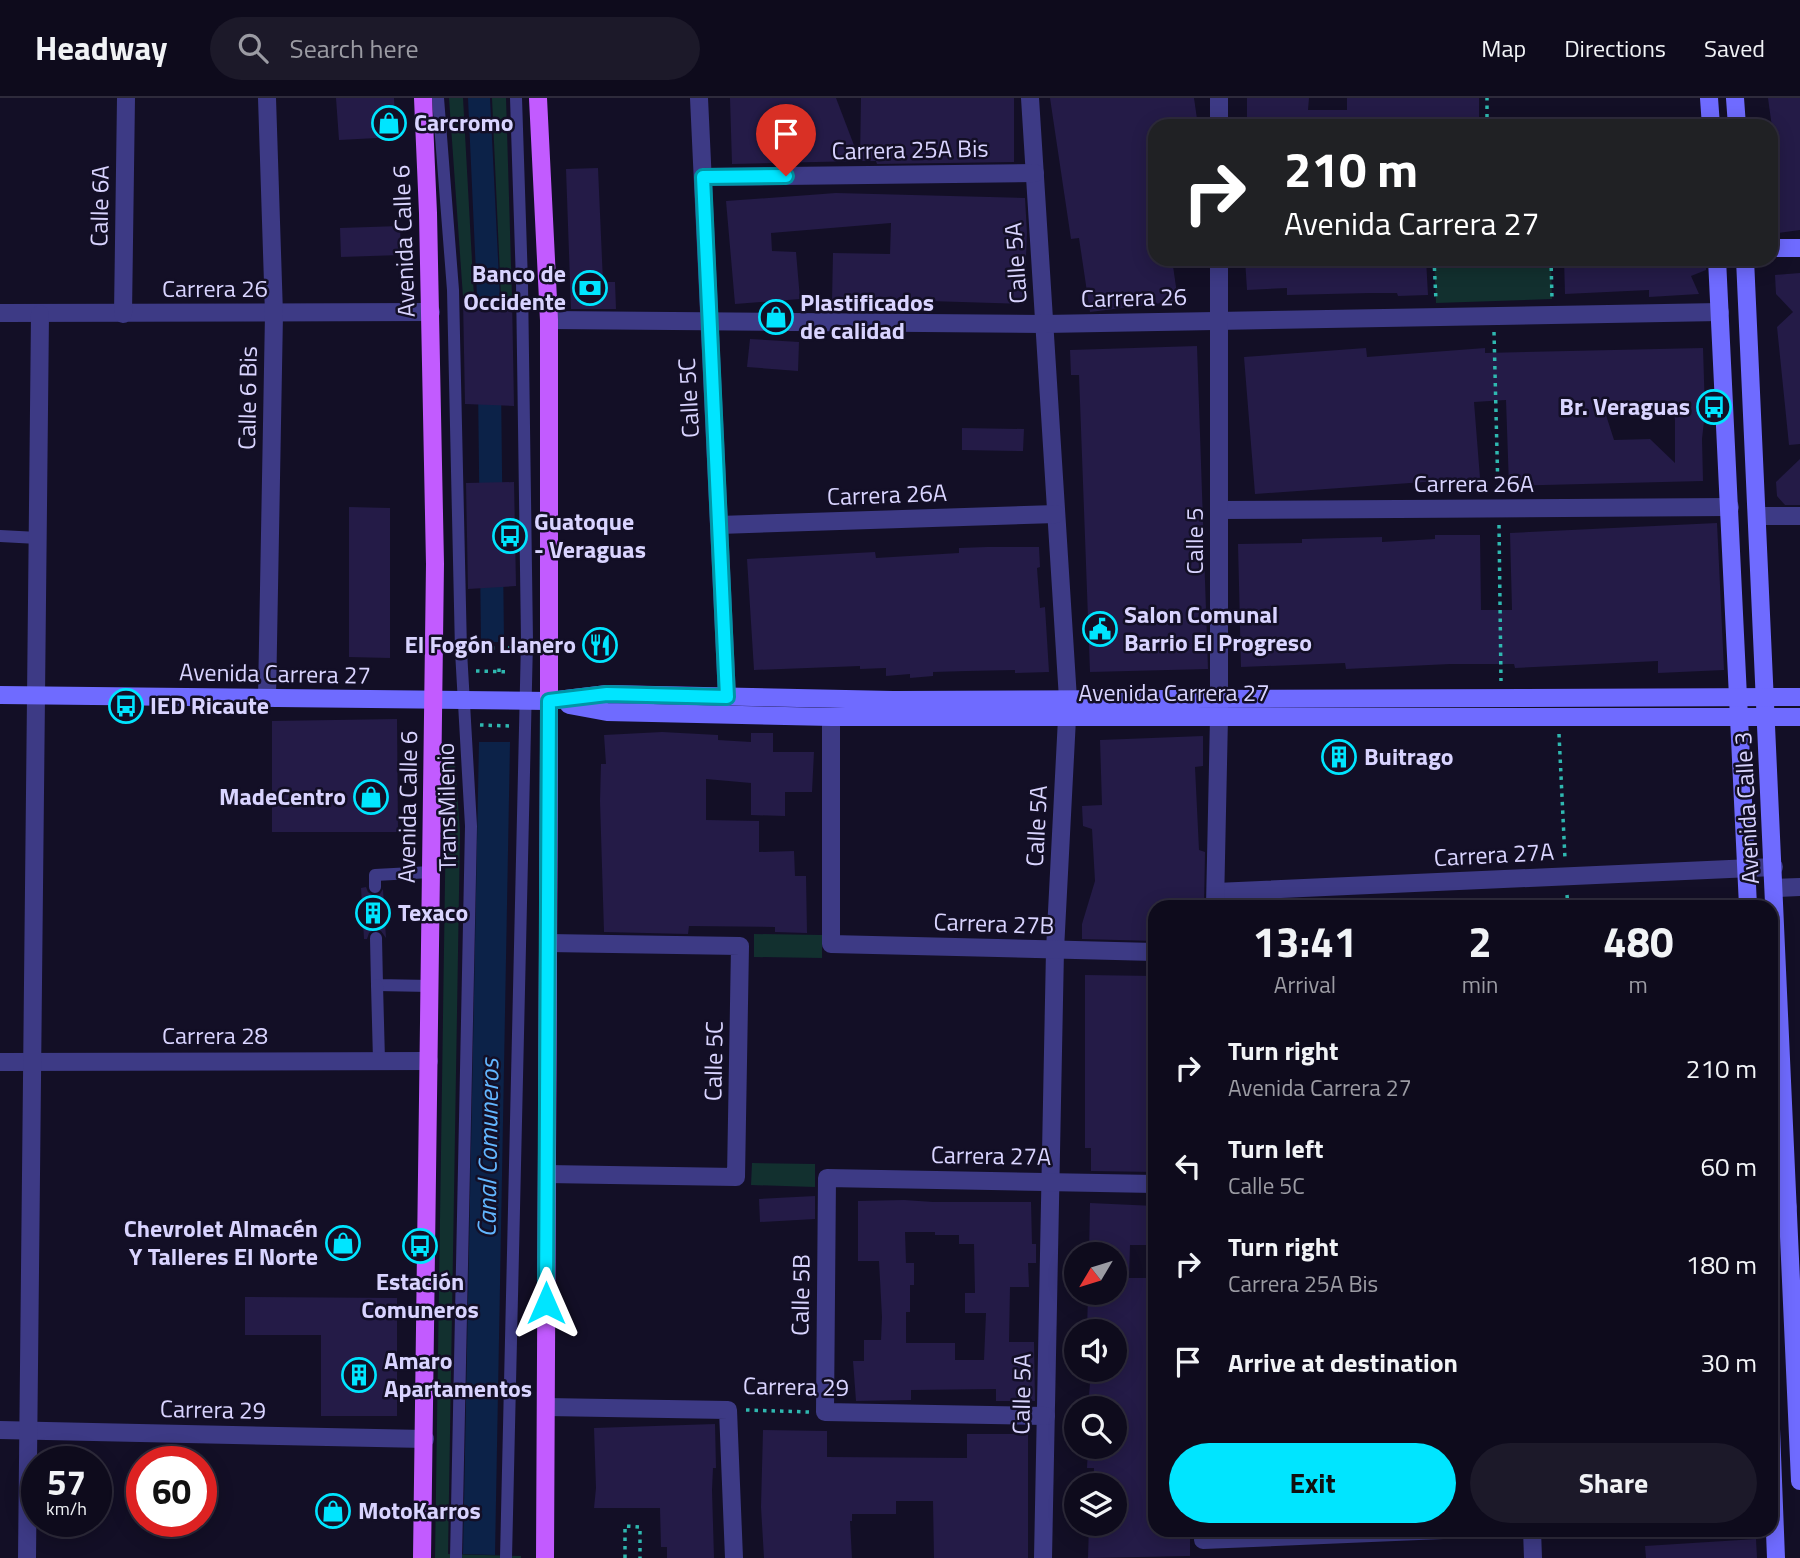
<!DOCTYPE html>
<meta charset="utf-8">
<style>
body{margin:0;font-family:"Titillium Web",sans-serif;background:#1c1929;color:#f1f3f6;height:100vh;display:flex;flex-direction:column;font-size:26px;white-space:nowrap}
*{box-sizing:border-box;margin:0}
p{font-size:23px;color:#9b9ba3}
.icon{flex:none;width:38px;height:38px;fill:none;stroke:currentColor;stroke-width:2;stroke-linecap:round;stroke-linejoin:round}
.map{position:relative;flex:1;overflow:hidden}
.panel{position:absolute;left:1148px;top:802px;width:630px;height:637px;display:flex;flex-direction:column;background:#0e0b1c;border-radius:21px;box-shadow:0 4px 18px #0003,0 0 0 2px #2e2b3b}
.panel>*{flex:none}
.top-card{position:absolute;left:1148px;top:21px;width:630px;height:147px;border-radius:21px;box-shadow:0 4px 18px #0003,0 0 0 2px #2e2b3b;background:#202124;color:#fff;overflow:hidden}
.needle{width:46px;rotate:232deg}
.fabs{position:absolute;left:1064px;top:1144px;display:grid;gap:14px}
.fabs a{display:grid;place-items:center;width:63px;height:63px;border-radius:50%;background:#0e0b1c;box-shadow:0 4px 18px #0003,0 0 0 2px #2e2b3b;font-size:35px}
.speed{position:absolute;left:21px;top:1348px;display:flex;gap:14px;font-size:35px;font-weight:700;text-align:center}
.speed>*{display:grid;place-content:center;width:91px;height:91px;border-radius:50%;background:#0e0b1c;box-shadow:0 4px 18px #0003,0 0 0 2px #2e2b3b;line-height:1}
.speed small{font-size:18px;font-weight:400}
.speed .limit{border:10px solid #d22;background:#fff;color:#111}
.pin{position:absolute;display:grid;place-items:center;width:60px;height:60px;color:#fff;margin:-72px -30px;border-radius:50% 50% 50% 0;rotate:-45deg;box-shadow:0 0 7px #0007}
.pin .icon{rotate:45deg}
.me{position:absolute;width:77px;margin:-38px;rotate:0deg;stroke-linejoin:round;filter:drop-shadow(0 0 5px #0008)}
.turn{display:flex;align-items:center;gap:24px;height:147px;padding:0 21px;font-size:32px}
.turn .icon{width:91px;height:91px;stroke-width:2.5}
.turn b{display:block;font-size:49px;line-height:60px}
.eta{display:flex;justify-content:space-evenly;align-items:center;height:119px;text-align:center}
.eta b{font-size:42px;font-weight:700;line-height:49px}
.action{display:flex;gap:14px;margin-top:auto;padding:14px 21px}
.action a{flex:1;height:80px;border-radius:42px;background:#00e5ff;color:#111;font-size:28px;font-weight:700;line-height:80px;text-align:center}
.action a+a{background:#1c1929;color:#f1f3f6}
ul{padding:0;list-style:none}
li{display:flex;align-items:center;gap:21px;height:98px;padding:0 21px}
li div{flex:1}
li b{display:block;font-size:26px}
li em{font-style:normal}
header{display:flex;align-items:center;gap:42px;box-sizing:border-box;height:98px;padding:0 35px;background:#0e0b1c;border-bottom:2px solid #2e2b3b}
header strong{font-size:33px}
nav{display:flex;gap:38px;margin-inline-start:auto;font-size:24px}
.search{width:490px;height:63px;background:#1c1929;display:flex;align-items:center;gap:18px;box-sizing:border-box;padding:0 24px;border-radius:38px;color:#9b9ba3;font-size:26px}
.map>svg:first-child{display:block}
.green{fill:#12302f}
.water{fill:#0c2248}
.building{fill:#241b47;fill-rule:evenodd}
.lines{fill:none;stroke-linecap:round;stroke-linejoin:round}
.path{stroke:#2fb8b0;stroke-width:3.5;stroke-dasharray:3.5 5;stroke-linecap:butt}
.lane{stroke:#3d3a85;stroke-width:12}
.street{stroke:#3d3a85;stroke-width:18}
.secondary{stroke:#6f6bff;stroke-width:18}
.primary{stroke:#c25bff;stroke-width:18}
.route-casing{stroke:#0095a6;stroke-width:18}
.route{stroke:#00e5ff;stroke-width:12}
.labels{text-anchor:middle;stroke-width:5;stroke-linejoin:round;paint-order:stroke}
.poi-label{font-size:24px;font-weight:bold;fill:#d9d4ff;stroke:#130f26;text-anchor:start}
.street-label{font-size:24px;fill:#d9d4ff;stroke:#130f26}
.water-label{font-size:26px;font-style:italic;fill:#62b6ff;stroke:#130f26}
</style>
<header>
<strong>Headway</strong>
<div class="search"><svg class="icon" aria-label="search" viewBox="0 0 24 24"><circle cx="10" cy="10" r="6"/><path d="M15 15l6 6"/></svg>Search here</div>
<nav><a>Map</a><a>Directions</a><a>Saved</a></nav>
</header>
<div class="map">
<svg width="1800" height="1460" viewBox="0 0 1800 1460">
<rect width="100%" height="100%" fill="#130f26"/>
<!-- green -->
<g class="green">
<polygon points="449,0 463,0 474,199 463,199"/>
<polygon points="492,0 506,0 512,200 501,200"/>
<polygon points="1434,161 1551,161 1552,201 1436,205"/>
<polygon points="447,648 454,650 460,734 448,1456 521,1458 521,1460 435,1460"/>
<polygon points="754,836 822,837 822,860 754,859"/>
<polygon points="752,1065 815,1066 815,1089 751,1087"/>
</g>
<!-- water -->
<g class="water">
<polygon points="468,0 490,0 500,200 504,544 481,544 477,198"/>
<polygon points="479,644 510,644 495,1457 463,1456"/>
</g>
<!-- building -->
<g class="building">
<polygon points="336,0 394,0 396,39 339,42"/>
<polygon points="730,0 836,0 860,63 732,66"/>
<polygon points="861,0 1014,0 1014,64 877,66 876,63 860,63"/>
<polygon points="1050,0 1194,0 1198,28 1155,28 1155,161 1172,161 1178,203 1090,214 1079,140 1071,141"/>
<polygon points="1247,0 1309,0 1308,12 1347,12 1347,0 1479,0 1479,28 1247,28"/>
<polygon points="1768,0 1800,0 1800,132 1778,135 1775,112 1771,112 1771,89 1780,88"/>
<polygon points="598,70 603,184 615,184 616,211 571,211 566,71"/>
<polygon points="836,95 1025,100 1027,135 1024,206 864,201 864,205 832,204 833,155 890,156 891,125 771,135 772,153 796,154 800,201 735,206 726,103"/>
<polygon points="400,128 401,157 341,159 340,130"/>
<polygon points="1245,161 1426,161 1428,197 1398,198 1397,195 1370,195 1287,197 1287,190 1247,192"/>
<polygon points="1564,161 1706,161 1706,172 1691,178 1699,196 1649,199 1649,192 1565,196"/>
<polygon points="1800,175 1800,346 1789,347 1777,229 1793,214 1776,196 1775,177"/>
<polygon points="512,200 514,308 465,306 463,201"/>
<polygon points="750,241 799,244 798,273 747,269"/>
<polygon points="1197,248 1208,571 1090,574 1079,277 1071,277 1070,252"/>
<path d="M 1366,250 L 1367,259 L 1485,250 L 1485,255 L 1703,250 L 1705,314 L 1702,341 L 1703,383 L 1509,388 L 1506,302 L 1474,304 L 1480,380 L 1255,396 L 1244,259 ZM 1671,308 L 1675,321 L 1675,365 L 1650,341 L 1614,342 L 1606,317 L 1629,309 Z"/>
<polygon points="962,330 1024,331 1023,353 962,352"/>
<polygon points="1800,361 1800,407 1785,407 1777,398 1776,384"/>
<polygon points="514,384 516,488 468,491 466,385"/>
<polygon points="349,409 390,410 390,560 349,559"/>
<polygon points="1717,425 1724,572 1658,575 1658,563 1515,570 1514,566 1450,566 1346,571 1345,565 1241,569 1238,446 1302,445 1302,441 1382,439 1382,444 1435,441 1435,437 1480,437 1481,512 1512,512 1510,435"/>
<polygon points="987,449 1039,449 1040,469 1037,470 1040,510 1045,509 1049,574 1015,575 1015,572 967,573 933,574 933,578 910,580 910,576 886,578 886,570 860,571 860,568 754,572 747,461 875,454 876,460 959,455 959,450"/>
<polygon points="397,621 398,734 272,734 272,623"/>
<polygon points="662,634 718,637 718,642 751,644 751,635 773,635 773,654 814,654 812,694 785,694 785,718 751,717 751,685 706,681 706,722 759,723 759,754 794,753 795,778 806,778 807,835 775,834 775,829 689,828 688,836 604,834 600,703 601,666 606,666 604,637"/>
<polygon points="1203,638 1203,668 1195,669 1199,752 1205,754 1204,808 1155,808 1155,843 1082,841 1082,826 1095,783 1092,731 1083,728 1082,708 1102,707 1100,642"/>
<polygon points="1350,644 1351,673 1328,673 1327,645"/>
<polygon points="366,789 368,794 374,798 380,796 383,791 386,840 381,833 375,831 369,835 367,841 364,841 361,790"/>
<polygon points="1085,877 1155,878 1155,1074 1091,1073 1091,1050 1085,1050"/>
<polygon points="815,1098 815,1121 760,1124 759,1101"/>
<path d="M 904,1102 L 933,1104 L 1031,1104 L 1032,1146 L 1036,1146 L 1036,1165 L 1028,1165 L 1029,1189 L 1010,1189 L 1009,1244 L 1034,1244 L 1035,1303 L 996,1303 L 996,1291 L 911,1292 L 911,1302 L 856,1303 L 853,1263 L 864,1263 L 864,1242 L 881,1242 L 882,1219 L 879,1163 L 858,1163 L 858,1103 ZM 905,1134 L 935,1134 L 935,1137 L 959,1137 L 959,1146 L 974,1146 L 975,1195 L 965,1195 L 965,1215 L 986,1215 L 984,1262 L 955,1262 L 955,1245 L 906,1245 L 906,1214 L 910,1214 L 910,1187 L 914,1187 L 914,1165 L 906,1165 Z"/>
<polygon points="1090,1105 1155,1108 1155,1147 1130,1147 1129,1180 1155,1180 1155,1432 1185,1432 1185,1436 1190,1436 1190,1458 1088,1460 1089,1426 1115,1426 1115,1388 1093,1388 1094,1370 1087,1370 1088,1349 1115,1349 1115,1311 1088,1311 1091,1272 1115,1272 1115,1234 1087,1234 1088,1195 1115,1195 1115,1157 1089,1157"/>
<polygon points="245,1199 397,1200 397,1318 321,1318 321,1237 245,1237"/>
<polygon points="715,1326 716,1370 713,1370 712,1392 714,1460 667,1460 667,1449 661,1449 660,1410 594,1410 596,1390 594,1330"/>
<polygon points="763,1332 827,1333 827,1359 967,1360 967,1336 1028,1336 1028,1460 934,1460 933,1403 896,1403 896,1416 852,1416 852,1423 850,1423 852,1460 764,1460 761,1409"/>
<polygon points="1756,1441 1757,1460 1646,1460 1645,1448"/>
</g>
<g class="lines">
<!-- path -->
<g class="path">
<polyline points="1487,28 1487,0"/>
<polyline points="1434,161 1436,203"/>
<polyline points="1551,161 1552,201"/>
<polyline points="1494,234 1498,394"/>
<polyline points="1499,427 1501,583"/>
<polyline points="474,550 512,550"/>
<polyline points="476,573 510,574"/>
<polyline points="499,574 499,567"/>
<polyline points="480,627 511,628"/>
<polyline points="1559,636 1565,761"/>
<polyline points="1567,797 1568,808"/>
<polyline points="746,1312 809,1314"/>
<polyline points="625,1460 625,1428 640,1429 640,1460"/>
</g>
<!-- lane -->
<g class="lane">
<polyline points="438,0 453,192 461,553 471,728 456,1460"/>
<polyline points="0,438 38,440"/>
<polyline points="375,789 375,777 431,774"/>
<polyline points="376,840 377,887 430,888"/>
<polyline points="377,887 379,962"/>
<polyline points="506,1460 527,543 522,185 516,0"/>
</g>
<!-- street -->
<g class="street">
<polyline points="699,0 727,599"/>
<polyline points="1030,0 1068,601 1055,852 1043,1460"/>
<polyline points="1219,0 1219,28"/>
<polyline points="703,79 1035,75"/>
<polyline points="0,215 431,214"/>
<polyline points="123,216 126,0"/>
<polyline points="549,222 1044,226 1720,214"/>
<polyline points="1219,412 1730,409"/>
<polyline points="1757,418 1800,418"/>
<polyline points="719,427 1056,416"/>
<polyline points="267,600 274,216 267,0"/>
<polyline points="831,619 831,846 1155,854"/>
<polyline points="1775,790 1800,789"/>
<polyline points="1216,794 1774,769"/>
<polyline points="1215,808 1219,619 1219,161"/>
<polyline points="0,964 429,963"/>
<polyline points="547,1076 736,1079 740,848 548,845"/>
<polyline points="1771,1110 1788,1109"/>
<polyline points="546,1309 728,1312 734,1460"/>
<polyline points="1046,1318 825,1314 827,1080 1155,1086"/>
<polyline points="0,1332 425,1341"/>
<polyline points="1532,1432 1533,1460"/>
<polyline points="1203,1442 1443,1432"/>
<polyline points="27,1460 40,216"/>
</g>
<!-- secondary -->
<g class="secondary">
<polyline points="1709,0 1711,28"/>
<polyline points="1735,0 1737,28"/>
<polyline points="1771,150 1800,150"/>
<polyline points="1717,161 1748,808"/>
<polyline points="1745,161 1800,1383"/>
<polyline points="0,597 549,603 607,596 893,602 1800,599"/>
<polyline points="569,607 607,614 831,619 1800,619"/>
<polyline points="1771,1331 1776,1460"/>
</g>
<!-- primary -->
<g class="primary">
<polyline points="538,0 549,222 549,651 545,1460"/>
<polyline points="422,1460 435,466 428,115 423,0"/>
</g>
</g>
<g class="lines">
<!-- route casing -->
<g class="route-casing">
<polyline id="route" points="546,1205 549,603 607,596 727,599 703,79 786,78"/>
</g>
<!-- route -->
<use href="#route" class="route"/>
</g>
<!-- icons -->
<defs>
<g id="shop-ring" transform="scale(1.75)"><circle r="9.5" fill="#130f26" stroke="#00e5ff" stroke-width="1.5"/><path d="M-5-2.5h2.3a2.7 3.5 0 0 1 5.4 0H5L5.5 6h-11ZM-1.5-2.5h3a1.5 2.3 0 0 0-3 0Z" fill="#00e5ff"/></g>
<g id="bank-ring" transform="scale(1.75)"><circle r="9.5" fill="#130f26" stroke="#00e5ff" stroke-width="1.5"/><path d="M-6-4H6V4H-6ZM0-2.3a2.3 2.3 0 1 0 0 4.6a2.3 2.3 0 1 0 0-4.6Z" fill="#00e5ff"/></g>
<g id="bus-ring" transform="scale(1.75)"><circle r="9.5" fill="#130f26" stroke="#00e5ff" stroke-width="1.5"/><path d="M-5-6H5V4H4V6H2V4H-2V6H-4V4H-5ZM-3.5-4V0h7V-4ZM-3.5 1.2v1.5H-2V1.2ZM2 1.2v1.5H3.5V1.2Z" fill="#00e5ff"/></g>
<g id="civic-ring" transform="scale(1.75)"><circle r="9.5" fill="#130f26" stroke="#00e5ff" stroke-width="1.5"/><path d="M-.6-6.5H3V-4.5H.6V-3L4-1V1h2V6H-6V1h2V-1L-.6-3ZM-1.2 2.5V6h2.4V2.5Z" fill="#00e5ff"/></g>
<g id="restaurant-ring" transform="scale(1.75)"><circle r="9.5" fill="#130f26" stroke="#00e5ff" stroke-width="1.5"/><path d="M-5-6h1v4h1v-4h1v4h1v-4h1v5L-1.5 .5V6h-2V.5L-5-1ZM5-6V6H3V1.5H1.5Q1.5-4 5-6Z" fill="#00e5ff"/></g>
<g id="building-ring" transform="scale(1.75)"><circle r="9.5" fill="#130f26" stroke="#00e5ff" stroke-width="1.5"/><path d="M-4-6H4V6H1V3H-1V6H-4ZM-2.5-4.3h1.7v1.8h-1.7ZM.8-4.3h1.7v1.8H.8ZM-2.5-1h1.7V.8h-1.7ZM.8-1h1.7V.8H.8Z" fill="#00e5ff"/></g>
</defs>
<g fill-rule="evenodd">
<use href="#shop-ring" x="389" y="25"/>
<use href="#bank-ring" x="590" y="190"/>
<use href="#shop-ring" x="776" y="219"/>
<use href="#bus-ring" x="1714" y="309"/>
<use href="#bus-ring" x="510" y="438"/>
<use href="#civic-ring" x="1100" y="531"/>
<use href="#restaurant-ring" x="600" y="547"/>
<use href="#bus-ring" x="126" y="608"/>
<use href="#building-ring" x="1339" y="659"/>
<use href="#shop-ring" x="371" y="699"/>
<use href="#building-ring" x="373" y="815"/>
<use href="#shop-ring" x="343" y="1145"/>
<use href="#bus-ring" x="420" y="1148"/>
<use href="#building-ring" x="359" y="1277"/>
<use href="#shop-ring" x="333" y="1413"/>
</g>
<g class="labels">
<!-- poi labels -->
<g class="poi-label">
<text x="414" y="33">Carcromo</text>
<text x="566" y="184" text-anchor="end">Banco de<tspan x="566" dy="28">Occidente</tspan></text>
<text x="800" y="213">Plastificados<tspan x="800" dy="28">de calidad</tspan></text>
<text x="1690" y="317" text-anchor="end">Br. Veraguas</text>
<text x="534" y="432">Guatoque<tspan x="534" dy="28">- Veraguas</tspan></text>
<text x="1124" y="525">Salon Comunal<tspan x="1124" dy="28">Barrio El Progreso</tspan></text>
<text x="576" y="555" text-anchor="end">El Fogón Llanero</text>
<text x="150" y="616">IED Ricaute</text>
<text x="1364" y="667">Buitrago</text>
<text x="346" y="707" text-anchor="end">MadeCentro</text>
<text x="398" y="823">Texaco</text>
<text x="318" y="1139" text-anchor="end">Chevrolet Almacén<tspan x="318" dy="28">Y Talleres El Norte</tspan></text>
<text x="420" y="1192" text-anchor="middle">Estación<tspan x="420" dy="28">Comuneros</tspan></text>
<text x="384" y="1271">Amaro<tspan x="384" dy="28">Apartamentos</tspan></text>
<text x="358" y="1421">MotoKarros</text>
</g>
<!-- street labels -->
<g class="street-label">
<text transform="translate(910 52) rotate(-1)" y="8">Carrera 25A Bis</text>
<text transform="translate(100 108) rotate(-89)" y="8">Calle 6A</text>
<text transform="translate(404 143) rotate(-92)" y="8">Avenida Calle 6</text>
<text transform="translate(1016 165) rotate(-94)" y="8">Calle 5A</text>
<text x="215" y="199">Carrera 26</text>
<text transform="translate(1134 200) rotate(-1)" y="8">Carrera 26</text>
<text transform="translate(248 300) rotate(-89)" y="8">Calle 6 Bis</text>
<text transform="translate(689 300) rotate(-93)" y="8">Calle 5C</text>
<text x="1474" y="394">Carrera 26A</text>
<text transform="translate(887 397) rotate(-2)" y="8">Carrera 26A</text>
<text transform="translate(1195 443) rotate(-90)" y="8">Calle 5</text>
<text transform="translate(275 576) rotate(1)" y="8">Avenida Carrera 27</text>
<text x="1174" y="603">Avenida Carrera 27</text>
<text transform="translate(408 709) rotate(-89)" y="8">Avenida Calle 6</text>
<text transform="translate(447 709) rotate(-91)" y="8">TransMilenio</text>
<text transform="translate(1747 710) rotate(-93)" y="8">Avenida Calle 3</text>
<text transform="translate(1037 728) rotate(-87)" y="8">Calle 5A</text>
<text transform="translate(1494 757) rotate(-3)" y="8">Carrera 27A</text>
<text transform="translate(994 826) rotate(2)" y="8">Carrera 27B</text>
<text x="215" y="946">Carrera 28</text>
<text transform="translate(714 963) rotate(-89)" y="8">Calle 5C</text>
<text transform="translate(991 1058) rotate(1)" y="8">Carrera 27A</text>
<text transform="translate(801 1197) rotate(-89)" y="8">Calle 5B</text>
<text transform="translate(796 1289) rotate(1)" y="8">Carrera 29</text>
<text transform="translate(1022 1296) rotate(-89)" y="8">Calle 5A</text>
<text transform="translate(213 1312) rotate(1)" y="8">Carrera 29</text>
</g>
<!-- water labels -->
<g class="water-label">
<text transform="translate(488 1050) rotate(-89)" y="9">Canal Comuneros</text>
</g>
</g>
</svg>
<div class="fabs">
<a><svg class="needle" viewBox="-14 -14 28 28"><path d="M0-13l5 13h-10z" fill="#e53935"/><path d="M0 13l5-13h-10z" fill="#9b9ba3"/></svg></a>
<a><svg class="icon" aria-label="sound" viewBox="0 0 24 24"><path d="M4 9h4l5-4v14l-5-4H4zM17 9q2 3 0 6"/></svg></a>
<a><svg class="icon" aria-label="search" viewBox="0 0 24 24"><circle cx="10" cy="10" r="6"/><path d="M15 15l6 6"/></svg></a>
<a><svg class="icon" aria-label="layers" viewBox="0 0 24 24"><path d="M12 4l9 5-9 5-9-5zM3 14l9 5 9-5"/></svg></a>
</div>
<div class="speed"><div>57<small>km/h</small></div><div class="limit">60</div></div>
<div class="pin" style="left:786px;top:78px;background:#d93025"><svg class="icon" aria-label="arrive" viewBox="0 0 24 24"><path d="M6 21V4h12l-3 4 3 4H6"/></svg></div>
<svg class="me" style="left:546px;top:1205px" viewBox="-20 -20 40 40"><path d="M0-17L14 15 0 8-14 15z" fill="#00e5ff" stroke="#fff" stroke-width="4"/></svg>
<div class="top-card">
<div class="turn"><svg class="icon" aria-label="right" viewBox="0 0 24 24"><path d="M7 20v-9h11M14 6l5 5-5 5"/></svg><div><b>210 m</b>Avenida Carrera 27</div></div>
</div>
<section class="panel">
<div class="eta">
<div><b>13:41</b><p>Arrival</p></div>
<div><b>2</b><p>min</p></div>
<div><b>480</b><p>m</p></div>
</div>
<ul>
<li><svg class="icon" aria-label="right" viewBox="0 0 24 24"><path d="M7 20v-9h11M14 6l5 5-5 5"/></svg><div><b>Turn right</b><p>Avenida Carrera 27</p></div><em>210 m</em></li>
<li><svg class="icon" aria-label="left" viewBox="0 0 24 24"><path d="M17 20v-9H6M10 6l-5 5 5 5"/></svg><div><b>Turn left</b><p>Calle 5C</p></div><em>60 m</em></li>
<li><svg class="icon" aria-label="right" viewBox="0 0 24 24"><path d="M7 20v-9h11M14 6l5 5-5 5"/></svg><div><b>Turn right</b><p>Carrera 25A Bis</p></div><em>180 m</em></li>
<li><svg class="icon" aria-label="arrive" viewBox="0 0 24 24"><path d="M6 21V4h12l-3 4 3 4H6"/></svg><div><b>Arrive at destination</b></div><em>30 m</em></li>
</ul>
<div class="action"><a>Exit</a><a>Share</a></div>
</section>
</div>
